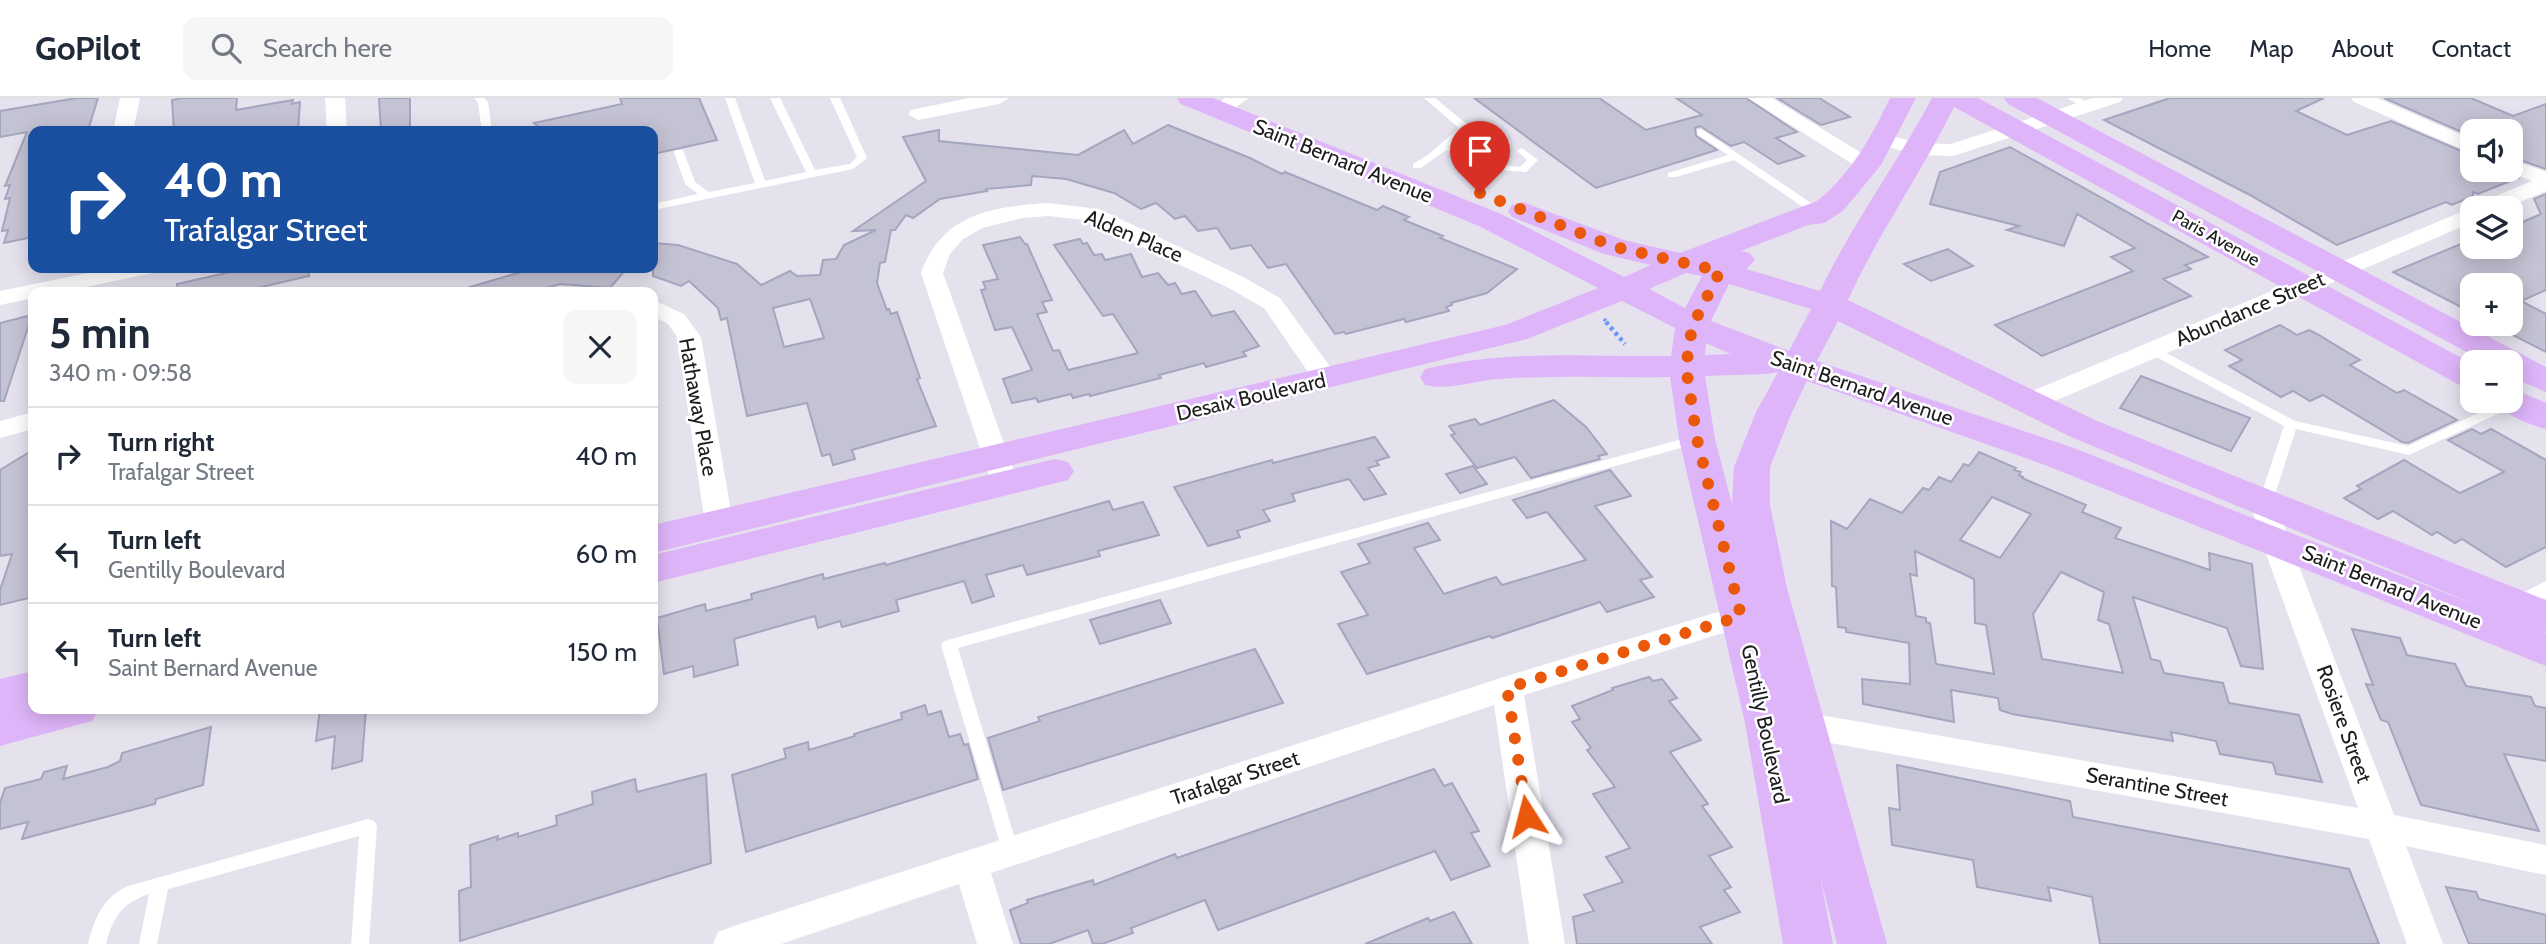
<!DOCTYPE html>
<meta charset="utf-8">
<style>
body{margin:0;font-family:Cabin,sans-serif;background:#f6f6f7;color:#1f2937;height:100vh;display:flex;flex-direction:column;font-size:26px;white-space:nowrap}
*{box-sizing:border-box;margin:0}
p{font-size:23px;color:#747a83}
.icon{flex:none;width:38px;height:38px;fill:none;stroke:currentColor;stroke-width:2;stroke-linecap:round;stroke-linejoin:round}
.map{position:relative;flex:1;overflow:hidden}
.panel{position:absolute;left:28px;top:189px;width:630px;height:427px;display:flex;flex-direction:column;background:#fff;border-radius:14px;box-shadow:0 4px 18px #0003}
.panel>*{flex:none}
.hud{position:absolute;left:28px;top:28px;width:630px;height:147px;border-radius:14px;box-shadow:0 4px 18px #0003;background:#1a4fa0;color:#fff;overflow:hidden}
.controls{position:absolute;left:2460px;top:21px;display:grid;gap:14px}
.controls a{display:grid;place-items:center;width:63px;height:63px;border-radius:14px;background:#fff;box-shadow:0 4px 18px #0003;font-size:35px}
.pin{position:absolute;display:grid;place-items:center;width:60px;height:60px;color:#fff;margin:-72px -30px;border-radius:50% 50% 50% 0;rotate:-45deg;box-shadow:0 0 7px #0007}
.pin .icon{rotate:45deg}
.me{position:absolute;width:77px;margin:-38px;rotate:351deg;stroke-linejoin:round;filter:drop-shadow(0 0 5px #0008)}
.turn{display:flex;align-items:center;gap:24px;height:147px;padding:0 21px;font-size:32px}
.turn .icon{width:91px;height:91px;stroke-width:2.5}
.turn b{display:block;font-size:49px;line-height:60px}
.round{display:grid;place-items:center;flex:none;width:74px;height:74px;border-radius:14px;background:#f6f6f7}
.head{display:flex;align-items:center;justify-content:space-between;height:119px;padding:0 21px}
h1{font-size:42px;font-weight:800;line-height:52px}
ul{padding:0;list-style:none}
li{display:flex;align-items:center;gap:21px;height:98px;padding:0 21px;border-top:2px solid #e0e1e3}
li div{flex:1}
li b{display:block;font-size:26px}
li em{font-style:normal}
header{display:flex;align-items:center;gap:42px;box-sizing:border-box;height:98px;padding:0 35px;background:#fff;border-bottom:2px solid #e0e1e3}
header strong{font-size:33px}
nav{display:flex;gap:38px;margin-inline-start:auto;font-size:24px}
.search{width:490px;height:63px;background:#f6f6f7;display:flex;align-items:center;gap:18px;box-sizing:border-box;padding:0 24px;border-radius:14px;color:#747a83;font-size:26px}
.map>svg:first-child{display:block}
.building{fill:#c3c3d4;stroke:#a5a5bf;stroke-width:2;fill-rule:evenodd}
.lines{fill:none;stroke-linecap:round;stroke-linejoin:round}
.path-far1{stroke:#6898f9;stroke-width:3.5;stroke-dasharray:2.5 2.5;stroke-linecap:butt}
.path{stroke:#6898f9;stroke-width:4.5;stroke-dasharray:3.5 3.5;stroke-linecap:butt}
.lane{fill:#fff;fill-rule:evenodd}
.street{fill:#fff;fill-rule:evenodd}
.secondary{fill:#dfb5f9;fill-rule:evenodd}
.route{stroke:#ea580c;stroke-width:12;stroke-dasharray:0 21.6}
.labels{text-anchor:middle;stroke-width:5;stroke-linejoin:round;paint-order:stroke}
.far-street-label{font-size:18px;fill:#1d1d1d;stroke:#fff}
.street-label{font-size:21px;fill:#1d1d1d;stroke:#fff}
</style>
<header>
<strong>GoPilot</strong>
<div class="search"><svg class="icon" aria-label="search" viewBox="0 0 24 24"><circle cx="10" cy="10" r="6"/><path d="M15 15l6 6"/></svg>Search here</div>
<nav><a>Home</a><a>Map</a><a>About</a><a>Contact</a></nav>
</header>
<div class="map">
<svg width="2546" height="846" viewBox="0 0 2546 846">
<rect width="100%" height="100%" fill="#e5e2ee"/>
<!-- building -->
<g class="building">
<polygon points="77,0 98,0 89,29 85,33 33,33 33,139 4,145 8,132 2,133 10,100 5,101 10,87 5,88 27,34 0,39 0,13"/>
<polygon points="183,0 237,0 236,12 293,2 292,6 300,4 298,33 174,33 172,2"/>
<polygon points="379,0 410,0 410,33 381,33"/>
<polygon points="620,0 699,0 717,42 653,56 653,33 543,33 534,25 622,6"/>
<polygon points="1474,0 1599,0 1646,32 1702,17 1676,0 1746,0 1797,34 1776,40 1804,58 1778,66 1744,44 1731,48 1700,28 1695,30 1696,38 1717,52 1596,90"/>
<polygon points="1777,0 1819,0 1850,19 1821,27"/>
<polygon points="2170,0 2324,0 2296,13 2347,37 2391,23 2473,58 2473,72 2501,72 2518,80 2478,96 2473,94 2473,98 2452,107 2446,104 2337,147 2248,96 2104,22"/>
<polygon points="2384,0 2471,0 2513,18 2546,6 2546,71 2511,59 2511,33 2473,33 2473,39"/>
<path d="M 1168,27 L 1250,60 L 1282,76 L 1285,74 L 1377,112 L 1383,108 L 1409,119 L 1404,122 L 1443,138 L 1440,140 L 1517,171 L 1487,195 L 1451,205 L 1452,207 L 1446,209 L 1449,213 L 1406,224 L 1404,221 L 1346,236 L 1344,234 L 1335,236 L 1286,166 L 1268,170 L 1251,147 L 1231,151 L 1217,130 L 1198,133 L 1185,118 L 1175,121 L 1156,105 L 1141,111 L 1114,95 L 1066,81 L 1032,78 L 1031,87 L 986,91 L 987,93 L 940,101 L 913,120 L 906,117 L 895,132 L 891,132 L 885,164 L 880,165 L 877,185 L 887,212 L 889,211 L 891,216 L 897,214 L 920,280 L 917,281 L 936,328 L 852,352 L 855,361 L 833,367 L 830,356 L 822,358 L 807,305 L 747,318 L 727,220 L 721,222 L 718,210 L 689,183 L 681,188 L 653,178 L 653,145 L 678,147 L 737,166 L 761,187 L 790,173 L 797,178 L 820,177 L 823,162 L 836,161 L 844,147 L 876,132 L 853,133 L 926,83 L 903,39 L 939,32 L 939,43 L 1078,57 L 1124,32 L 1133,46 ZM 810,201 L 824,240 L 784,249 L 773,210 Z"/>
<polygon points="2010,49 2208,159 2185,167 2191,171 2163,181 2191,198 2042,258 1995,227 2133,173 2111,159 2135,150 2077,116 2064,148 2007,132 2019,128 1930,106 1940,74"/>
<polygon points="2546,96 2546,192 2521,203 2546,216 2546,254 2507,234 2511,232 2511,187 2473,187 2473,215 2393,174 2473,141 2473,149 2511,149 2511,129 2541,116 2534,101"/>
<polygon points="1020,139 1025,146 1027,146 1052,202 1042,204 1047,214 1037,216 1053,253 1059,252 1068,272 1138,255 1113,216 1103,218 1054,147 1080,141 1083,146 1087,145 1094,157 1102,156 1105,162 1131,156 1142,179 1158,175 1168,187 1175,185 1182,196 1195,193 1212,218 1234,213 1259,248 1243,254 1246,258 1206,269 1204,265 1159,277 1161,280 1090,298 1089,296 1073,300 1071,296 1038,304 1036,300 1012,305 1003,281 1032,272 1012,229 995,232 981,192 986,191 983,184 998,181 983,147"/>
<polygon points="1948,151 1973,168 1931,183 1904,166"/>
<polygon points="248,170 308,170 309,178 249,192 249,194 178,194 177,186"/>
<polygon points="535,170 627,170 610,190 560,186 532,194 471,194 470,189"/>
<polygon points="32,217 4,303 0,303 0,225"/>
<polygon points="2280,227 2297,237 2309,232 2317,236 2360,262 2350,267 2397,295 2404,292 2457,322 2408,345 2402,344 2323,297 2310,303 2293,293 2281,299 2229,268 2242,262 2225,252"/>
<polygon points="2141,278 2250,320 2231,353 2120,310"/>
<polygon points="1554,302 1586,329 1607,356 1598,358 1600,361 1531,380 1515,359 1477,370 1451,337 1455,336 1449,328 1475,321 1480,327"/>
<polygon points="2472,331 2481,336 2491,331 2546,362 2546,449 2506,469 2462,441 2455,445 2437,434 2432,437 2393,413 2378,421 2344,400 2361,391 2357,388 2404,362 2460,395 2504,374 2448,342"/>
<polygon points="1375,339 1389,359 1376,363 1379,367 1368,370 1386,396 1364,402 1349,381 1292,396 1295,403 1263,412 1270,423 1237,433 1240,439 1208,448 1174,389 1272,362 1273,365"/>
<polygon points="33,352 33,499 0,507 0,492 12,456 0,458 0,372"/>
<path d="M 1979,354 L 2016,370 L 2014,372 L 2021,374 L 2019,377 L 2023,379 L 2022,380 L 2086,407 L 2082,414 L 2121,430 L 2115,440 L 2210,472 L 2209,455 L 2252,466 L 2263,571 L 2241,568 L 2227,530 L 2133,499 L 2151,561 L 2160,563 L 2164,575 L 2223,585 L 2229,605 L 2299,617 L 2322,684 L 2276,676 L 2273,665 L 2220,656 L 2216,643 L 2171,634 L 2173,643 L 2012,616 L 2000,612 L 1998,600 L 1951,592 L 1954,624 L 1863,606 L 1862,581 L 1910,586 L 1909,545 L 1846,534 L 1846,530 L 1838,529 L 1836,489 L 1832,488 L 1831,423 L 1847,431 L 1870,401 L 1902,415 L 1923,390 L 1929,392 L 1939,379 L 1951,384 L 1964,366 L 1969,368 ZM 1992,399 L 2031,416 L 2000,460 L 1960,442 ZM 1915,453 L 1974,481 L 1975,525 L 1986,527 L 1994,576 L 1936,566 L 1930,525 L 1926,524 L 1926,520 L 1916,518 L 1910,476 L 1917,478 ZM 2061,474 L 2104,494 L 2098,522 L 2109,526 L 2123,575 L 2042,561 L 2033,516 Z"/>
<polygon points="1473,368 1487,386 1460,395 1446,376"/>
<polygon points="1610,372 1631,398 1595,408 1652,479 1640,482 1654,499 1607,514 1600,504 1492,540 1490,538 1367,576 1338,526 1368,517 1341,474 1370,465 1358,446 1428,425 1440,442 1414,450 1444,496 1496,479 1502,487 1586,462 1547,414 1527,420 1513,402"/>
<polygon points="1109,403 1113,412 1143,404 1159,437 1098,453 1100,458 1027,477 1023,467 986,477 994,498 972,505 964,483 896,502 899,513 842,529 840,523 818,530 815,518 734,541 738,567 694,579 693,568 664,576 657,520 705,506 706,513 752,501 751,496 823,476 824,481 885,465 886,467"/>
<polygon points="1160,502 1171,525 1100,546 1090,522"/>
<polygon points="2352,531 2400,540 2407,557 2455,566 2466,588 2531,599 2535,608 2546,610 2546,663 2504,656 2539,733 2421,707 2388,624 2381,622 2366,586 2373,587"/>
<polygon points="1255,551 1283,605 1003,692 988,640 1040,623 1038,619"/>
<polygon points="1649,579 1653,583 1662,581 1677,600 1669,603 1701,642 1670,654 1708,706 1702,708 1732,749 1709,758 1731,789 1724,792 1740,814 1700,829 1712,846 1577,846 1573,819 1594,813 1584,797 1623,784 1606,759 1630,750 1593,696 1615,689 1587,652 1591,650 1572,624 1580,621 1572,608 1613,592 1612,590"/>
<polygon points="925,607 928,617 941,613 949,639 960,636 964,647 968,646 978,681 746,754 732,677 786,660 784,651 808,644 809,652 855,638 854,636 902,621 901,615"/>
<polygon points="320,611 366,611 362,663 332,671 335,638 316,643"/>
<polygon points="211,629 203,687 156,701 155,706 22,741 28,724 0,731 0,705 5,690 41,681 44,674 67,668 63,681 108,669 120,663 122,655"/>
<polygon points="1897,667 2070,703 2073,719 2349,771 2379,846 2100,846 2092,799 2048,789 2051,803 1977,789 1973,762 1892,747 1889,710 1900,712"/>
<polygon points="1434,671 1444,688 1452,685 1479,733 1471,735 1490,768 1451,782 1435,753 1218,832 1205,802 1131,830 1133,835 1102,846 1093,846 1088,832 1049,846 1021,846 1010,812 1028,805 1027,802 1093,782 1094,787 1175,756 1177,760"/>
<polygon points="706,676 711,765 460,843 459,793 471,789 470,747 498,738 497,742 518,735 518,739 557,727 556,718 593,706 592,694 635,681 637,694"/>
<polygon points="2446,789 2476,794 2479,801 2546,817 2546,846 2469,846"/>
<polygon points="1454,814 1472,846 1365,846 1428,820 1430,823"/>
</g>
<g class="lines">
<!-- path-far1 -->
<polyline class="path-far1" points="1604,221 1608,225"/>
<!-- path -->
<polyline class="path" points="1606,224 1625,246"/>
<!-- lane -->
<g class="lane">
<polygon points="474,0 484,0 488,4 492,33 482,33 478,5"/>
<polygon points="725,0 735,0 765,83 806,74 770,0 780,0 815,72 850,66 857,59 830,0 840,0 867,60 853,71 653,112 653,106 698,96 685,86 674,54 675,52 683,52 695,84 709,94 755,85"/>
<polygon points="1424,0 1435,0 1469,28 1511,44 1506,47 1467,34 1452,47 1503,67 1520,69 1527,62 1517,53 1522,50 1538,62 1526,74 1497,72 1446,52 1421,70 1413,70 1413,66 1429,56 1459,30"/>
<polygon points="2067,0 2080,0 2093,8 2085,10"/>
<polygon points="535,28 541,33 517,33 518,31"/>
<polygon points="1701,31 1820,111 1820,115 1812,115 1734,62 1676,79 1668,79 1668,75 1728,57 1697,36 1697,32"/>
<polygon points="2153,248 2295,323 2408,348 2504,303 2511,303 2511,300 2519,300 2520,303 2519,306 2409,357 2296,331 2272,406 2265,411 2258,406 2284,328 2149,255 2147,252"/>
<polygon points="1697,337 1704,341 1702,344 958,550 1019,754 1016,759 1010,761 1004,759 941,547 944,543"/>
<path d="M 368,721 L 374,723 L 377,728 L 369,846 L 351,846 L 359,738 L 168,791 L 157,846 L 139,846 L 149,796 C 122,805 113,819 106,846 L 88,846 C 95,820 102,800 128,788 Z"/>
</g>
<!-- street -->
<g class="street">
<polygon points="120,0 140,0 133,33 113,33"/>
<polygon points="325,0 345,0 347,33 327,33"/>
<polygon points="969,0 1009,0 999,6 918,22 908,16 911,12"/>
<polygon points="1225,0 1249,0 1226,16 1212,16 1209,12"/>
<polygon points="1748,0 1772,0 1876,64 1879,68 1876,72 1862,72"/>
<polygon points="2093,0 2123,0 2120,4 1953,58 1919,57 1876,46 1873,42 1876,38 1883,36 1919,45 1951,46"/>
<polygon points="2351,0 2377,0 2473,42 2473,56 2354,4"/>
<polygon points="2511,61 2546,74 2546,93 2505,110 2476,110 2479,105 2532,83 2504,72 2511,72"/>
<path d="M 1048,105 L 1099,111 L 1243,179 L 1280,200 L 1339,281 L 1335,287 L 1326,289 L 1317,287 L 1264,210 L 1227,189 L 1085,122 L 1048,118 L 1022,120 L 982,130 L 962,142 L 950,156 L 943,175 L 1018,385 L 1014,392 L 1004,394 L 994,392 L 921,175 C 942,116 991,109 1048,105 Z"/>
<polygon points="2473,109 2476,110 2473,110 2473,124 2036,311 2027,313 2018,311 2014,305 2018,299"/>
<polygon points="113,170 156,170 153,175 61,194 33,194 33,200 0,207 0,193"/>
<polygon points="653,202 684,216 701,239 733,425 729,432 719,435 709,432 705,425 677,239 668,226 653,218"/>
<polygon points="33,314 33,331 0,340 0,323"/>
<polygon points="2265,397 2275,399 2289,442 2394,717 2546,747 2546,777 2406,748 2443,846 2407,846 2369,741 1791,638 1780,634 1775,625 1780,616 1791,612 2358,710 2261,442 2251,406 2255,399"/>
<path d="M 2546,483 L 2546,508 C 2529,518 2514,532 2494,526 L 2490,518 L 2494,510 Z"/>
<polygon points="1741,507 1752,510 1756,518 1752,526 1524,597 1565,846 1529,846 1494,607 991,775 1013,846 977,846 959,786 781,846 713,846 718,834 731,829 1507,578"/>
</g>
<!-- secondary -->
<g class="secondary">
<path d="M 1177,0 L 1213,0 L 1501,116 L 1624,179 L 1651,167 L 1604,156 L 1512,119 L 1508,113 L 1512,107 L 1523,104 L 1624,142 L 1680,155 L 1817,103 C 1852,75 1871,39 1890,0 L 1916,0 L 1881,67 L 1843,113 L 1824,125 L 1808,127 L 1741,153 L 1750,155 L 1755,162 L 1746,171 L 1820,193 C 1852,126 1897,66 1932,0 L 1978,0 L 2473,266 L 2473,291 L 2461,288 L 1954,9 C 1921,76 1879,134 1848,202 L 2097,323 L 2546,502 L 2546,534 L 2541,533 L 2546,535 L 2546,568 L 2045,367 L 1807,283 L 1792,314 L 1770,369 L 1770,407 L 1787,490 L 1887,846 L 1837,846 L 1820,778 L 1833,846 L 1783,846 L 1745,625 L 1679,341 L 1670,279 C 1614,280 1557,277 1500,281 C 1476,282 1448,293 1425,287 L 1420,279 L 1425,271 C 1505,251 1589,259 1671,258 L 1675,230 L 1622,203 L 1527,241 L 653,455 L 653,427 L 1505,227 L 1598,190 L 1479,128 L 1181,6 ZM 1686,175 L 1702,178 L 1685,210 L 1649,191 ZM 1729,186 L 1811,211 L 1789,253 L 1711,223 ZM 1838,223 L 2071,339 L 2476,507 L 2071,349 L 1817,263 ZM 1706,245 L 1728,255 L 1731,256 L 1705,257 ZM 1778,274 L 1756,314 L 1734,369 L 1732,406 L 1715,341 L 1705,278 L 1767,276 Z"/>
<polygon points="2004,0 2037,0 2546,269 2546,294 2511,279 2511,264 2485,264 2008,6"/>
<path d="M 2511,290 L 2546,305 L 2546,331 C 2530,327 2504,317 2495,303 L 2511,303 Z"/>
<polygon points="1055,361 1068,364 1074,373 1068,382 653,485 653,457"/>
<polygon points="33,573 33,611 99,611 92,623 0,648 0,581"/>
</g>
</g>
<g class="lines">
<!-- route -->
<polyline class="route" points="1480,95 1615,149 1720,173 1692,229 1686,269 1697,341 1741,518 1507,590 1527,718"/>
</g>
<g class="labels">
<!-- far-street labels -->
<g class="far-street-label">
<text transform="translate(2216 140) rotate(29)" y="6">Paris Avenue</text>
</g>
<!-- street labels -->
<g class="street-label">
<text transform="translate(1343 63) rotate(22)" y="7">Saint Bernard Avenue</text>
<text transform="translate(1134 138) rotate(23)" y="7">Alden Place</text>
<text transform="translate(2250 211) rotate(-23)" y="7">Abundance Street</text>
<text transform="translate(1862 290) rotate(19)" y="7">Saint Bernard Avenue</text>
<text transform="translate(1251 299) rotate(-13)" y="7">Desaix Boulevard</text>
<text transform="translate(698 309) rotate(80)" y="7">Hathaway Place</text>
<text transform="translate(2392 489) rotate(22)" y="7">Saint Bernard Avenue</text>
<text transform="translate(1765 626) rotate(78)" y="7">Gentilly Boulevard</text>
<text transform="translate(2344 626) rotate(70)" y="7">Rosiere Street</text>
<text transform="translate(1235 680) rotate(-18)" y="7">Trafalgar Street</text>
<text transform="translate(2157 689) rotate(10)" y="7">Serantine Street</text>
</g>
</g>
</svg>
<div class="controls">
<a><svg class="icon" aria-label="sound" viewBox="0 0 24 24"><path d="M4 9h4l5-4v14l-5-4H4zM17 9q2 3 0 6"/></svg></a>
<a><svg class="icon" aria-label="layers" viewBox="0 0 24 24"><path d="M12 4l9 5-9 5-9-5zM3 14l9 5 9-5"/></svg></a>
<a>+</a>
<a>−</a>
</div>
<div class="pin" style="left:1480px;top:95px;background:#d93025"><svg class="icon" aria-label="arrive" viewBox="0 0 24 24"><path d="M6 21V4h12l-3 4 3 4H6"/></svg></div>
<svg class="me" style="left:1527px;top:718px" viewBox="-20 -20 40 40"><path d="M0-17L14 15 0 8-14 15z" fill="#ea580c" stroke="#fff" stroke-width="4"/></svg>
<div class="hud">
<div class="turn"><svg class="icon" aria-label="right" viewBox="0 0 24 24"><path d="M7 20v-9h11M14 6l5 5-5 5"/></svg><div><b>40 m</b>Trafalgar Street</div></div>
</div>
<section class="panel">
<div class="head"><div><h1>5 min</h1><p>340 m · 09:58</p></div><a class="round"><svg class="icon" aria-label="close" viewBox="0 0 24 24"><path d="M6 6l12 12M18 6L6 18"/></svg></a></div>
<ul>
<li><svg class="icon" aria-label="right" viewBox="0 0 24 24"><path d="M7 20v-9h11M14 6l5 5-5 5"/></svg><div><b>Turn right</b><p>Trafalgar Street</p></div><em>40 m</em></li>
<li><svg class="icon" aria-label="left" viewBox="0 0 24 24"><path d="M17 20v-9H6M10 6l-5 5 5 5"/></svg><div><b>Turn left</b><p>Gentilly Boulevard</p></div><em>60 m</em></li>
<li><svg class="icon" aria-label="left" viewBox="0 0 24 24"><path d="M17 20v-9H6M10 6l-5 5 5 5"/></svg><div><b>Turn left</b><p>Saint Bernard Avenue</p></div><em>150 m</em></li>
</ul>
</section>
</div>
